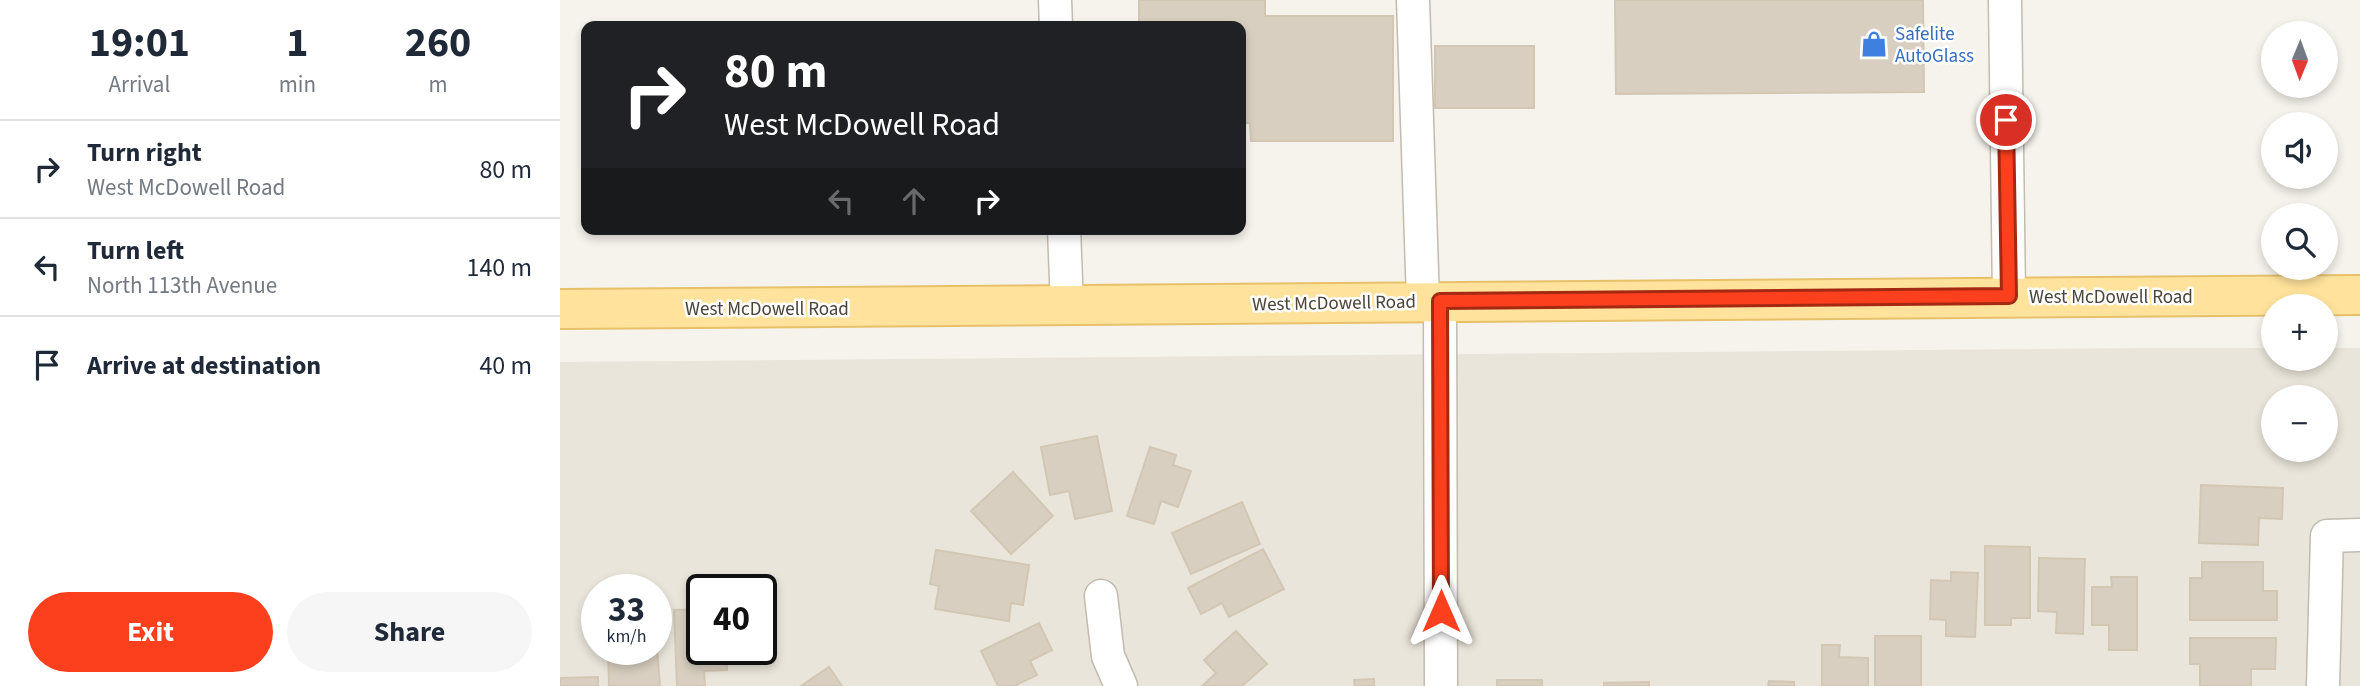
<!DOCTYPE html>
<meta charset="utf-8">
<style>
body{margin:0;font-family:"Source Sans 3",sans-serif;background:#f6f6f7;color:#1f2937;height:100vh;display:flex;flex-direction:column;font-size:26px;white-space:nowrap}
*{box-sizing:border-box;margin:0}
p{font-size:23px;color:#747a83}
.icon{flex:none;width:38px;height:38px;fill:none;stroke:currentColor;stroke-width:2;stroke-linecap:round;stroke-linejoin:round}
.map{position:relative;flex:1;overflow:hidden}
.side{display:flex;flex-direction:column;background:#fff;width:560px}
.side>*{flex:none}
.top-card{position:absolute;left:21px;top:21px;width:665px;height:214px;border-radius:14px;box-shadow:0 4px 10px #0003;background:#202124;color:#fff;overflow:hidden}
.needle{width:46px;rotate:181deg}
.controls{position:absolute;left:1701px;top:21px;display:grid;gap:14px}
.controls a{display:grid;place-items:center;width:77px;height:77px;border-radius:50%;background:#fff;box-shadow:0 4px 10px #0003;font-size:35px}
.speed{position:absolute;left:21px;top:574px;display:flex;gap:14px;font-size:35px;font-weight:700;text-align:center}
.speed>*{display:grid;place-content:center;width:91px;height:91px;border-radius:50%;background:#fff;box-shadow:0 4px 10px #0003;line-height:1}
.speed small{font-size:18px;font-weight:400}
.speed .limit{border:4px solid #111;border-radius:10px;background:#fff;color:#111}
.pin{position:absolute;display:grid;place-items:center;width:60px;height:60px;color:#fff;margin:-30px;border:4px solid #fff;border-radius:50%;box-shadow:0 2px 7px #0007}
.me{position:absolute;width:77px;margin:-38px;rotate:0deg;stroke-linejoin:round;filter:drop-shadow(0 0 5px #0008)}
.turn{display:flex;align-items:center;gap:24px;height:147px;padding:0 28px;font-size:32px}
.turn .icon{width:91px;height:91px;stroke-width:2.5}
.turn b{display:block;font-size:49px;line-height:60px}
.lanes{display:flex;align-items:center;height:66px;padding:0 28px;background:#0003;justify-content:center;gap:35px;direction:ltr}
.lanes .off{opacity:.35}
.eta{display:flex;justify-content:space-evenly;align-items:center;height:119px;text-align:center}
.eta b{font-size:42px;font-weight:700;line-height:49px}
.cta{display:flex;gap:14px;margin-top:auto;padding:14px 28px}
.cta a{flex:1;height:80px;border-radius:42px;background:#fc3f1d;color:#fff;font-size:28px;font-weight:700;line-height:80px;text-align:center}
.cta a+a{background:#f6f6f7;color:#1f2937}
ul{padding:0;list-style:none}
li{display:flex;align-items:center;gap:21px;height:98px;padding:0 28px;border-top:2px solid #e0e1e3}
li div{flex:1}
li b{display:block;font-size:26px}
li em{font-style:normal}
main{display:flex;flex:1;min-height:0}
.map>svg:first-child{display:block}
.residential{fill:#eae5da;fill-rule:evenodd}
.building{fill:#d8cfc1;stroke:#d3c7b4;stroke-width:2}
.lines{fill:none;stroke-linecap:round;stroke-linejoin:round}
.minor-casing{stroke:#c2bbae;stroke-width:35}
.major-casing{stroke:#e6c16a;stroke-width:42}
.minor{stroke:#fff;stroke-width:32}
.major{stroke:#ffe39c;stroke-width:38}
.route-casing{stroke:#a42913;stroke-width:18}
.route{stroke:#fc3f1d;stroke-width:12}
.labels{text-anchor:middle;stroke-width:5;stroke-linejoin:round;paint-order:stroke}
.shop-label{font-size:19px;fill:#366cbe;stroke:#fff;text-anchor:start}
.street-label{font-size:19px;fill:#4b4439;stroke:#fff}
</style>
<main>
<section class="side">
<div class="eta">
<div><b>19:01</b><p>Arrival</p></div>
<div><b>1</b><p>min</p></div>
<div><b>260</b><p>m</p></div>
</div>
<ul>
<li><svg class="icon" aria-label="right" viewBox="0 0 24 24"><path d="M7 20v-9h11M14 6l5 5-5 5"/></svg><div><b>Turn right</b><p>West McDowell Road</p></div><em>80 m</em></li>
<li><svg class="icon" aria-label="left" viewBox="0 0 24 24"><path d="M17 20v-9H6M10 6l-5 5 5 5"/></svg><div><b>Turn left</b><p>North 113th Avenue</p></div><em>140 m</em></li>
<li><svg class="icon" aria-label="arrive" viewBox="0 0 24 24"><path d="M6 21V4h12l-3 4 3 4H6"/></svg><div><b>Arrive at destination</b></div><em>40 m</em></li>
</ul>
<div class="cta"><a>Exit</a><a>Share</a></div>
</section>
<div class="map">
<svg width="1800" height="686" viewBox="0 0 1800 686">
<rect width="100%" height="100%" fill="#f6f3ec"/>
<!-- residential -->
<path class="residential" d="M 1588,348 L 1713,348 L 1713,359 L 1766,359 L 1766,348 L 1800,348 L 1800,686 L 0,686 L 0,362 ZM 1713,397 L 1766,397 L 1766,450 L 1713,450 ZM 37,590 L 96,590 L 96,649 L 37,649 ZM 142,590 L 201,590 L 201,649 L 142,649 Z"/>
<!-- building -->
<g class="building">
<polygon points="579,0 705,0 705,16 833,16 833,141 691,141 690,123 681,123 681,26 560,26 560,22 579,22"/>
<polygon points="1055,0 1363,0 1364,92 1056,94"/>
<rect x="875" y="46" width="99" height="62"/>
<polygon points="537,436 552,511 515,519 509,491 490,495 481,447"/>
<polygon points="590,447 616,455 613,465 631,471 618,507 601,501 594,524 567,516"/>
<polygon points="453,472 493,516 451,554 411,511"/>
<polygon points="1641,485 1723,488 1722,519 1699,518 1698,545 1639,543"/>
<polygon points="682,502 700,544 631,574 612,533"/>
<polygon points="1425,546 1470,547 1470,618 1451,618 1451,625 1425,625"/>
<polygon points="703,549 724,589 669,617 662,603 641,614 628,588"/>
<polygon points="376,550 469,565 463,605 451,603 449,621 375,609 379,586 370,584"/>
<polygon points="1479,558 1525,559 1523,634 1496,633 1497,612 1478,611"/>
<polygon points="1642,562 1703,562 1703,591 1717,591 1717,620 1630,620 1630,578 1642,578"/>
<polygon points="1391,572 1418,573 1415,637 1386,636 1386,620 1370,619 1371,580 1391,581"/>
<polygon points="1551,577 1577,577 1577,650 1549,650 1549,625 1532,625 1532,587 1552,587"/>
<polygon points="142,609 142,649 166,649 167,670 144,671 145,686 117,686 114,610"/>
<polygon points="479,623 492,650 470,661 477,675 454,686 438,686 421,651"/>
<polygon points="676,631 707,664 682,686 642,686 656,673 644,660"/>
<polygon points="96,636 100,686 49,686 48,649 96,649"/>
<rect x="1315" y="636" width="46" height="50"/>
<polygon points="1630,638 1716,638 1715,669 1691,669 1691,686 1640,686 1640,664 1630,664"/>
<polygon points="1262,645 1280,645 1279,657 1308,658 1308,686 1262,686"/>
<polygon points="269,667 282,686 241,686"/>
<polygon points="38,677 38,686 0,686 0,678"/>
<polygon points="814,679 814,686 795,686 794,680"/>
<rect x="937" y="680" width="45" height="6"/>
<polygon points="1209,681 1234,682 1234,686 1208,686"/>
<polygon points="1089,682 1089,686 1044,686 1044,683"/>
</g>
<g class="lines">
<!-- minor casing -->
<g class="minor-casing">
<g id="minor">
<polyline points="495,0 496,26"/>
<polyline points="853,0 863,301"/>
<polyline points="1445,0 1449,296"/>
<polyline points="504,229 507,306"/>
<polyline points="880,301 881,686"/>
<polyline points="541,596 548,656 561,686"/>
<polyline points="1763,686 1767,536 1800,535"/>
</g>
</g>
<!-- major casing -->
<g class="major-casing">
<polyline id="major" points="0,309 1800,295"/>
</g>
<!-- minor -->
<use href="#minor" class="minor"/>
<!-- major -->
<use href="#major" class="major"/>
</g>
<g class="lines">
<!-- route casing -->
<g class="route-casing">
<polyline id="route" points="881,611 880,301 1449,296 1446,120"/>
</g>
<!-- route -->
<use href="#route" class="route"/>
</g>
<!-- icons -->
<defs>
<g id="shop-bare" transform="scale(2.1)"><path d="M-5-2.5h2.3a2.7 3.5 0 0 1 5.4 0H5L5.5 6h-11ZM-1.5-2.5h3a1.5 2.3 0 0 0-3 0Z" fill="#3f7fe0" stroke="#fff" stroke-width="2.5" paint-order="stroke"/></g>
</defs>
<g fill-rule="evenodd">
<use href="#shop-bare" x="1314" y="44"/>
</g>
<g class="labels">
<!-- shop labels -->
<g class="shop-label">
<text x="1335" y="40">Safelite<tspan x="1335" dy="22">AutoGlass</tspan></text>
</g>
<!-- street labels -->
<g class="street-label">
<text x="1551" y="303">West McDowell Road</text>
<text transform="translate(774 302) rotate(-1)" y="7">West McDowell Road</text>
<text x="207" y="315">West McDowell Road</text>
</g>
</g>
</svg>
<div class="controls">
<a><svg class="needle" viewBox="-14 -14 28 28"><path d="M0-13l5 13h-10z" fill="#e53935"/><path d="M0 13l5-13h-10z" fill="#747a83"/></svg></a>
<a><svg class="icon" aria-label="sound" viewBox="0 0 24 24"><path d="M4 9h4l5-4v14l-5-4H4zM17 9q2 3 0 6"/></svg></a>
<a><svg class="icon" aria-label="search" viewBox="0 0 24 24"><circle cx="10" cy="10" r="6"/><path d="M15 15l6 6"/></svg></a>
<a>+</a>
<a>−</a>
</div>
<div class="speed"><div>33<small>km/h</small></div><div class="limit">40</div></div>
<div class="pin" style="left:1446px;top:120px;background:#d93025"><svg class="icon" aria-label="arrive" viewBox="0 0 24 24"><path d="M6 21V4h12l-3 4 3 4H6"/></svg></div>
<svg class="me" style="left:881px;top:611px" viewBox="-20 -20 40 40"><path d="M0-17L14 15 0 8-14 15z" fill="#fc3f1d" stroke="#fff" stroke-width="4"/></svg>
<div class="top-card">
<div class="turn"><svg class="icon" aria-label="right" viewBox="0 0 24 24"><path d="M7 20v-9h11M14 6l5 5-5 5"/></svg><div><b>80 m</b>West McDowell Road</div></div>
<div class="lanes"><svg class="icon off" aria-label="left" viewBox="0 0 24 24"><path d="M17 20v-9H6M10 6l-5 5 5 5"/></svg><svg class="icon off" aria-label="ahead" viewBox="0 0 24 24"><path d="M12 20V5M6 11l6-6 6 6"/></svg><svg class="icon" aria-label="right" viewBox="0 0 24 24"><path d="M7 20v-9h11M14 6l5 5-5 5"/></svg></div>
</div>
</div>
</main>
